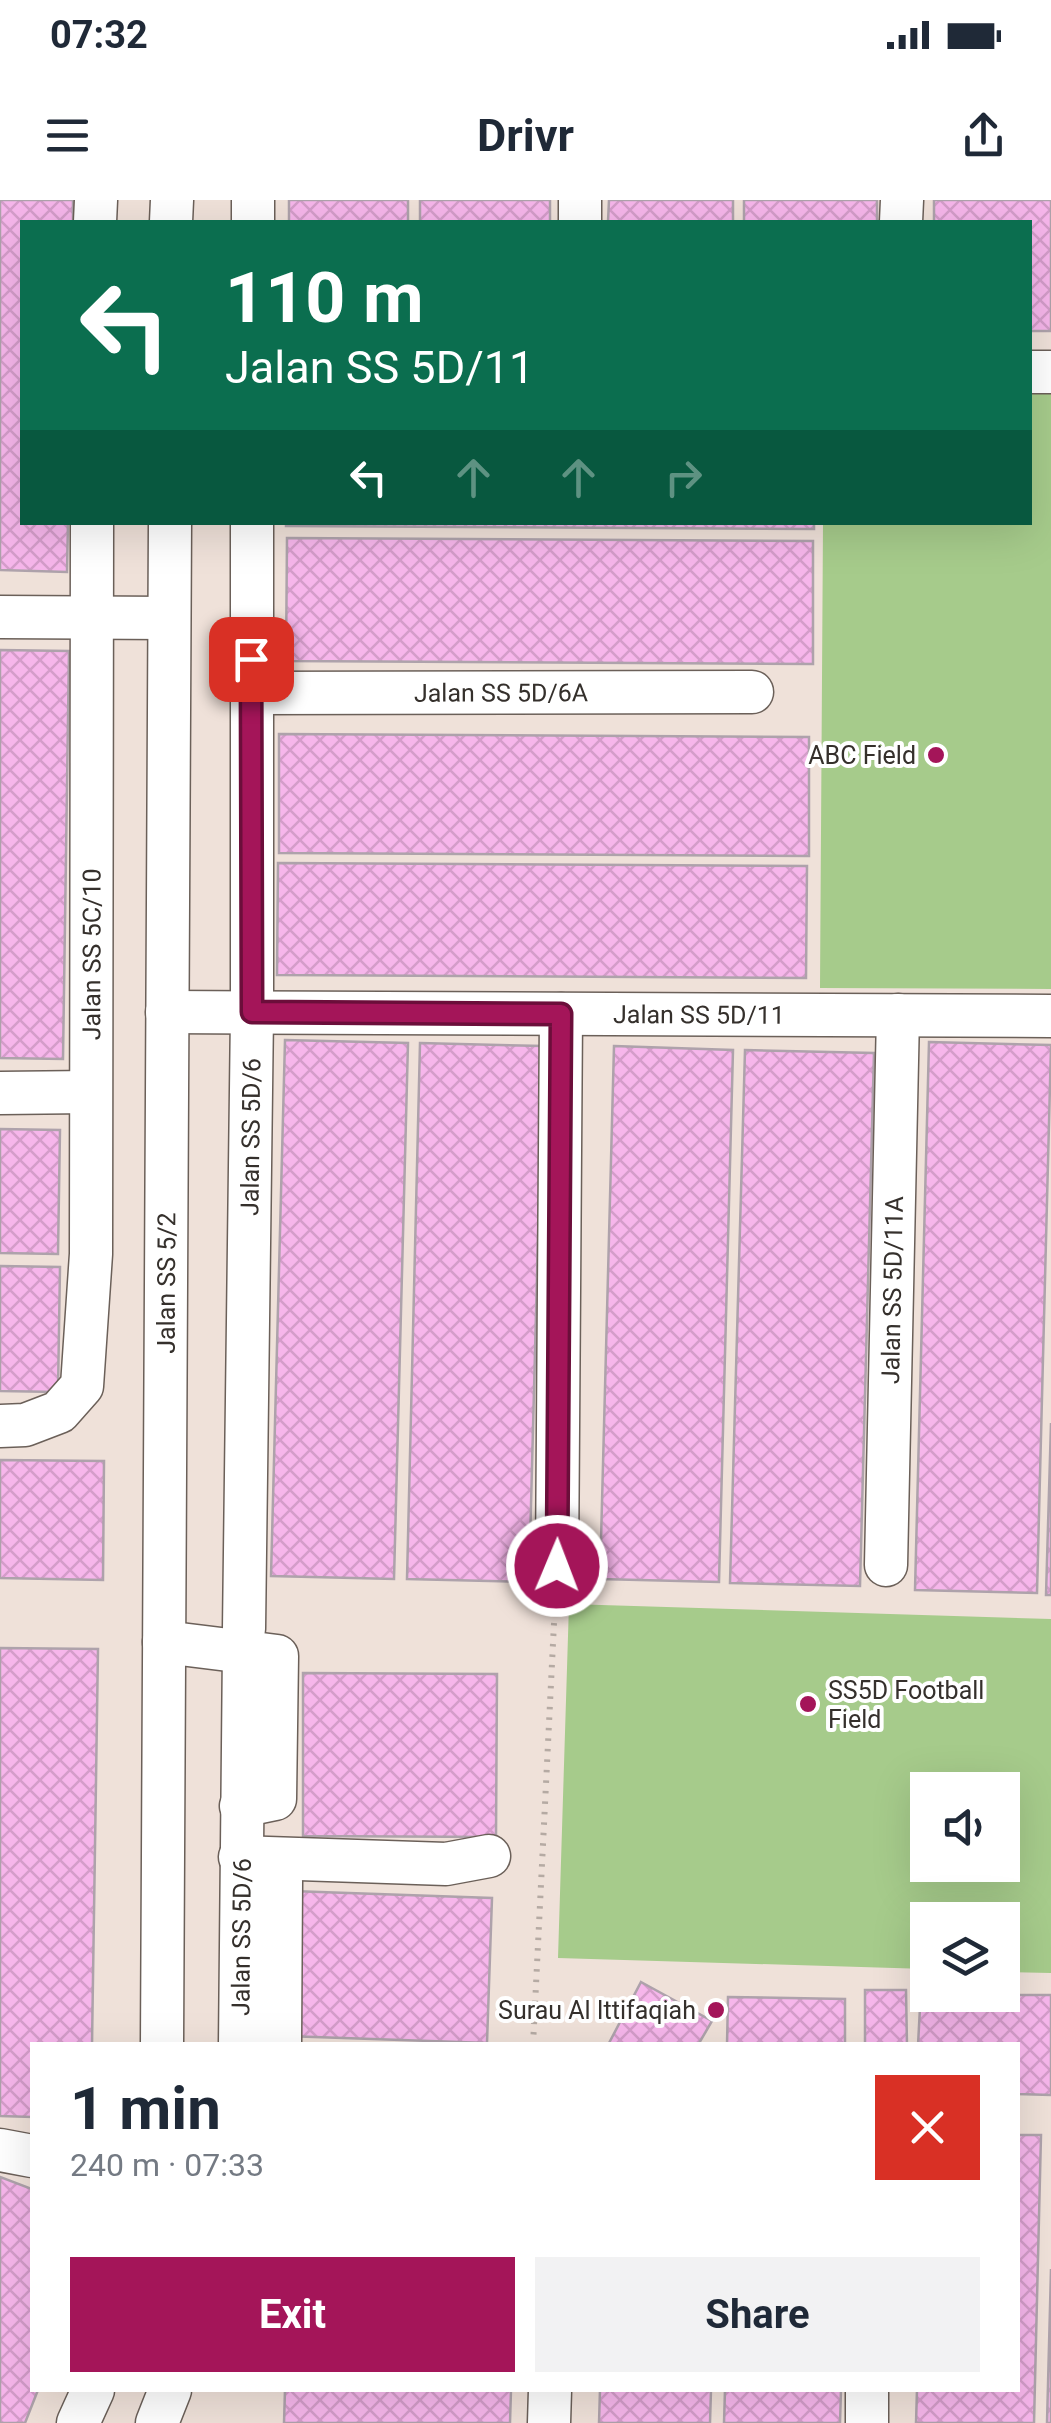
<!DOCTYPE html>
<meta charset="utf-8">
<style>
body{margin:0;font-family:Roboto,sans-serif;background:#f2f2f3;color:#1f2937;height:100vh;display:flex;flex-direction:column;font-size:38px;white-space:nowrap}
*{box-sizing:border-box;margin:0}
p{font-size:32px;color:#747a83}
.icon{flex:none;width:55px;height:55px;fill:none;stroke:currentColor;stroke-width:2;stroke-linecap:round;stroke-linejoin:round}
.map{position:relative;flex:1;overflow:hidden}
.drawer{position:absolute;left:30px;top:1842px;width:990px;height:350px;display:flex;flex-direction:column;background:#fff;border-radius:0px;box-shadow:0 10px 40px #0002}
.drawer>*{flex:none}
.top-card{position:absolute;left:20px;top:20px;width:1012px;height:305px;border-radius:0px;box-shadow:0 10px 40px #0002;background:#0b6e4f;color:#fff;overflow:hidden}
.fabs{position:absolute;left:910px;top:1572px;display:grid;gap:20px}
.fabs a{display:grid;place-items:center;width:110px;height:110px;border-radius:0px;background:#fff;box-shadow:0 10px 40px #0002;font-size:50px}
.pin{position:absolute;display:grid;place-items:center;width:85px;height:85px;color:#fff;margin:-42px;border-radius:20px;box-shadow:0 5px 15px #0006}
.me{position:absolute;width:110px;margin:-55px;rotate:1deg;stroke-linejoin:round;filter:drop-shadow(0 0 8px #0008)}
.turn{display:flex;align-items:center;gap:35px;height:210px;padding:0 40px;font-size:45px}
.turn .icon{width:130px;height:130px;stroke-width:2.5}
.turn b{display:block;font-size:70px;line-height:85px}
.lanes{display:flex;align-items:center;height:95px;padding:0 40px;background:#0003;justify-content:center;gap:50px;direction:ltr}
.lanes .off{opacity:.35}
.round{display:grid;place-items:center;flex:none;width:105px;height:105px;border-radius:0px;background:#f2f2f3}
.head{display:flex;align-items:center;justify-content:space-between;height:170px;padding:0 40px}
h1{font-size:60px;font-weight:700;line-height:75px}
.action{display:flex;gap:20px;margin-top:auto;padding:20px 40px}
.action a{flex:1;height:115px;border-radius:0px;background:#a41559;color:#fff;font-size:40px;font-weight:700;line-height:115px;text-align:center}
.action a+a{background:#f2f2f3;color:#1f2937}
.status{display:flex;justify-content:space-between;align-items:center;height:70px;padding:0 50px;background:#fff;direction:ltr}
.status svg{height:28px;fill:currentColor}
header{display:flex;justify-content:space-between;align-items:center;height:130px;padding:0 40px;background:#fff;font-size:45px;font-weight:700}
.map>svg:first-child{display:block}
.pitch{fill:#a6cb8b;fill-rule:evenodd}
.building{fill:url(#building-cross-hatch);stroke:#aea2ab;stroke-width:2.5}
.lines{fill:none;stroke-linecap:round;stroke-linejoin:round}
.minor-casing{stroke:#6b6059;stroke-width:45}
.path{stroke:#b5aaa3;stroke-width:6;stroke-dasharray:2.5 8;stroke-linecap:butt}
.minor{stroke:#fff;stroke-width:42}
.route-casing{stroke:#6b0e3a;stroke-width:25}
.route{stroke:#a41559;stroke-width:18}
.poi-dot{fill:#a41559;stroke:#fff;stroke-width:4}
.labels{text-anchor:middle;stroke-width:8;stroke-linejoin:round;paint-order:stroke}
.street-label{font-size:25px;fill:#35302c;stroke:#fff}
.poi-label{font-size:25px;fill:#35302c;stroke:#fff;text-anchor:end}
</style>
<div class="status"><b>07:32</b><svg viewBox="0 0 49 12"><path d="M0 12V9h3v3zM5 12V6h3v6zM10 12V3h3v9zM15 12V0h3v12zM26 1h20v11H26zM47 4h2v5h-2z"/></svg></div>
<header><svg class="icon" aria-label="menu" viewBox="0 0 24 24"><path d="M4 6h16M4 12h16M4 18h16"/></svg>Drivr<svg class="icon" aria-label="share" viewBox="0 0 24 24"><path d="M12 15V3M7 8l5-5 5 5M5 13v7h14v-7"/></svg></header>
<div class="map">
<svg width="1051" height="2223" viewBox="0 0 1051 2223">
<defs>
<pattern id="building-cross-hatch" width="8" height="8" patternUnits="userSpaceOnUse" patternTransform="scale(2.5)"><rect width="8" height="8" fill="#f6b6eb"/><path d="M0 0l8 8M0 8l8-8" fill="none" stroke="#d49dca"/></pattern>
</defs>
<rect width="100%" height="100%" fill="#efe1d9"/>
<!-- pitch -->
<g class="pitch">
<polygon points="1030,191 1051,191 1051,789 820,788 823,323 1030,322"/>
<path d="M 569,1404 L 1051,1419 L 1051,1773 L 1003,1772 L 1002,1720 L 928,1720 L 927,1769 L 558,1758 ZM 928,1590 L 1002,1590 L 1002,1665 L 928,1665 Z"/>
</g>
<!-- building -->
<g class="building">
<polygon points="0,0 73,0 73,22 22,22 22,322 68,322 67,372 0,370"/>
<rect x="289" y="0" width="119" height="22"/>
<rect x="420" y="0" width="130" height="22"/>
<polygon points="609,0 733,0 733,22 608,22"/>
<rect x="744" y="0" width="133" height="22"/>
<polygon points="934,0 1051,0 1051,131 1030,131 1030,22 934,22"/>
<polygon points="286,322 814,322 814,329 286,326"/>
<polygon points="287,338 813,341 813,464 286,461"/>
<polygon points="0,450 69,451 63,859 0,858"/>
<polygon points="279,534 809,537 809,656 279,653"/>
<polygon points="278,663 807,666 806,778 277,775"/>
<polygon points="285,840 408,843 394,1379 271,1376"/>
<polygon points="929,842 1051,845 1037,1393 915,1390"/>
<polygon points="420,843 543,846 529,1382 407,1379"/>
<polygon points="614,846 733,850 719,1382 600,1379"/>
<polygon points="745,850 874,853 860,1386 730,1383"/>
<polygon points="0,929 60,930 58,1054 0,1053"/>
<polygon points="0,1066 60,1067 58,1192 0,1191"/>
<polygon points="1051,1223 1051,1395 1046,1395"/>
<polygon points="0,1260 104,1261 103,1380 0,1378"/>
<polygon points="0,1448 98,1449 92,1845 32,1845 32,1917 0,1916"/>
<polygon points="303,1473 497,1474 496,1637 303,1636"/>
<polygon points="291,1691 492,1698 487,1843 286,1836"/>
<polygon points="641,1782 712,1821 698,1845 608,1845"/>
<polygon points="921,1789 928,1789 928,1795 1051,1795 1051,1895 1018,1894 1018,1845 918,1845"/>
<polygon points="865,1790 906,1790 907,1845 865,1845"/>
<polygon points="728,1797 845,1799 845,1845 727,1845"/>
<polygon points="1018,1935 1041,1935 1034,2223 916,2223 917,2190 1018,2190"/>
<polygon points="0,1977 32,1989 32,2190 38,2190 25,2223 0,2223"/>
<polygon points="1051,2069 1051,2223 1047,2223"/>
<polygon points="285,2190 511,2190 510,2223 284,2223"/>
<polygon points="600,2190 711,2190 710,2223 599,2223"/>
<polygon points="725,2190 841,2190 840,2223 724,2223"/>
</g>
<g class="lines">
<!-- minor casing -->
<g class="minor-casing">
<g id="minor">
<polyline points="95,22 96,0"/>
<polyline points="171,22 172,0"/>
<polyline points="253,22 253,0"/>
<polyline points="580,22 580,0"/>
<polyline points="901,22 902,0"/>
<polyline points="1030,172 1051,172"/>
<polyline points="0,417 169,418"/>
<path id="s1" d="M 251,493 L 752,492"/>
<path id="s2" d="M 167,812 L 1051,816"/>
<polyline points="0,893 90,892"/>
<path id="s3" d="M 0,1226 L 25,1225 L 59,1212 L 82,1186 L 91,1054 L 92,322"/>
<path id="s4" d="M 886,1365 L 898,815"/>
<polyline points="557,1366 561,814"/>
<path id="s5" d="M 244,1429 L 252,813 L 252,322"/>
<polyline points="164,1442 277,1456 275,1599 241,1606"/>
<polyline points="240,1657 446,1664 489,1656"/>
<path id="s6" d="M 162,1845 L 170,322"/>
<path id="s7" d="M 240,1845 L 244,1448"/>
<polyline points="280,1845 281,1681"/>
<polyline points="0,1950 32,1956"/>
<polyline points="78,2223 93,2190"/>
<polyline points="157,2223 170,2190"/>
<polyline points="549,2223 550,2190"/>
<polyline points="867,2223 867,2190"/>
</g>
</g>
<!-- path -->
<polyline class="path" points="533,1845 555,1403"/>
<!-- minor -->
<use href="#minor" class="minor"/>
</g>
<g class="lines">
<!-- route casing -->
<g class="route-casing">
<polyline id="route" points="251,459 252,812 561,814 557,1366"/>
</g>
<!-- route -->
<use href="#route" class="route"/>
</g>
<!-- markers -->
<g class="poi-dot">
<circle cx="936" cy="555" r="10"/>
<circle cx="808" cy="1504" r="10"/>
<circle cx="716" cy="1810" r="10"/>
</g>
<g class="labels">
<!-- street labels -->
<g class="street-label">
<text dy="9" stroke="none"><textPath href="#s1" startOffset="250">Jalan SS 5D/6A</textPath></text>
<text dy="9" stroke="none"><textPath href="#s3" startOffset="528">Jalan SS 5C/10</textPath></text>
<text dy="9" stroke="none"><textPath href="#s2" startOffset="532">Jalan SS 5D/11</textPath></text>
<text dy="9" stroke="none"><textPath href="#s5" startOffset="492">Jalan SS 5D/6</textPath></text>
<text dy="9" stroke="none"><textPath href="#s6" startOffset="762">Jalan SS 5/2</textPath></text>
<text dy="9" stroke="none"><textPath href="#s4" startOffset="275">Jalan SS 5D/11A</textPath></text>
<text dy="9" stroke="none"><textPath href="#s7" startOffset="108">Jalan SS 5D/6</textPath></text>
</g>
<!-- poi labels -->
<g class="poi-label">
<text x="916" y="564">ABC Field</text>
<text x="828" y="1499" text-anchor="start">SS5D Football<tspan x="828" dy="29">Field</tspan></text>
<text x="696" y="1819">Surau Al Ittifaqiah</text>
</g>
</g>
</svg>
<div class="fabs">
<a><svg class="icon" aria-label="sound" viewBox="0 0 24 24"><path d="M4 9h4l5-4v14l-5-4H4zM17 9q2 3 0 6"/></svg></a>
<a><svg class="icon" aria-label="layers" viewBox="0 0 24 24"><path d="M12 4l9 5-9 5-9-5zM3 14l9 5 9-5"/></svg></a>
</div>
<div class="pin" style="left:251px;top:459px;background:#d93025"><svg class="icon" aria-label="arrive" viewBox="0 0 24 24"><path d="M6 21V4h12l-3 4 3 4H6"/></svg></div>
<svg class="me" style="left:557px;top:1366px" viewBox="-20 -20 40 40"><circle r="17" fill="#a41559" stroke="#fff" stroke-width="3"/><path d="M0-11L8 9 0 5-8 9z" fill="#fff"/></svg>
<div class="top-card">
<div class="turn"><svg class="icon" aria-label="left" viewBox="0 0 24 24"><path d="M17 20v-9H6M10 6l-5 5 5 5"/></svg><div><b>110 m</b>Jalan SS 5D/11</div></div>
<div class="lanes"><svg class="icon" aria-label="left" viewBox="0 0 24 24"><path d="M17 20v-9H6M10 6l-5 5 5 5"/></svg><svg class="icon off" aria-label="ahead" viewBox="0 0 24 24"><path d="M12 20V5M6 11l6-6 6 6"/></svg><svg class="icon off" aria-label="ahead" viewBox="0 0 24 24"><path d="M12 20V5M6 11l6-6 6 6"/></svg><svg class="icon off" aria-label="right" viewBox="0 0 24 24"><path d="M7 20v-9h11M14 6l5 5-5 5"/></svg></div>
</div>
<section class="drawer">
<div class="head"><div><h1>1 min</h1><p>240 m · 07:33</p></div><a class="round" style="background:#d93025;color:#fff"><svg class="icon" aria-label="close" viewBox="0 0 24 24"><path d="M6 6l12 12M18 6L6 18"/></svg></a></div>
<div class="action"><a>Exit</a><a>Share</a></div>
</section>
</div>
